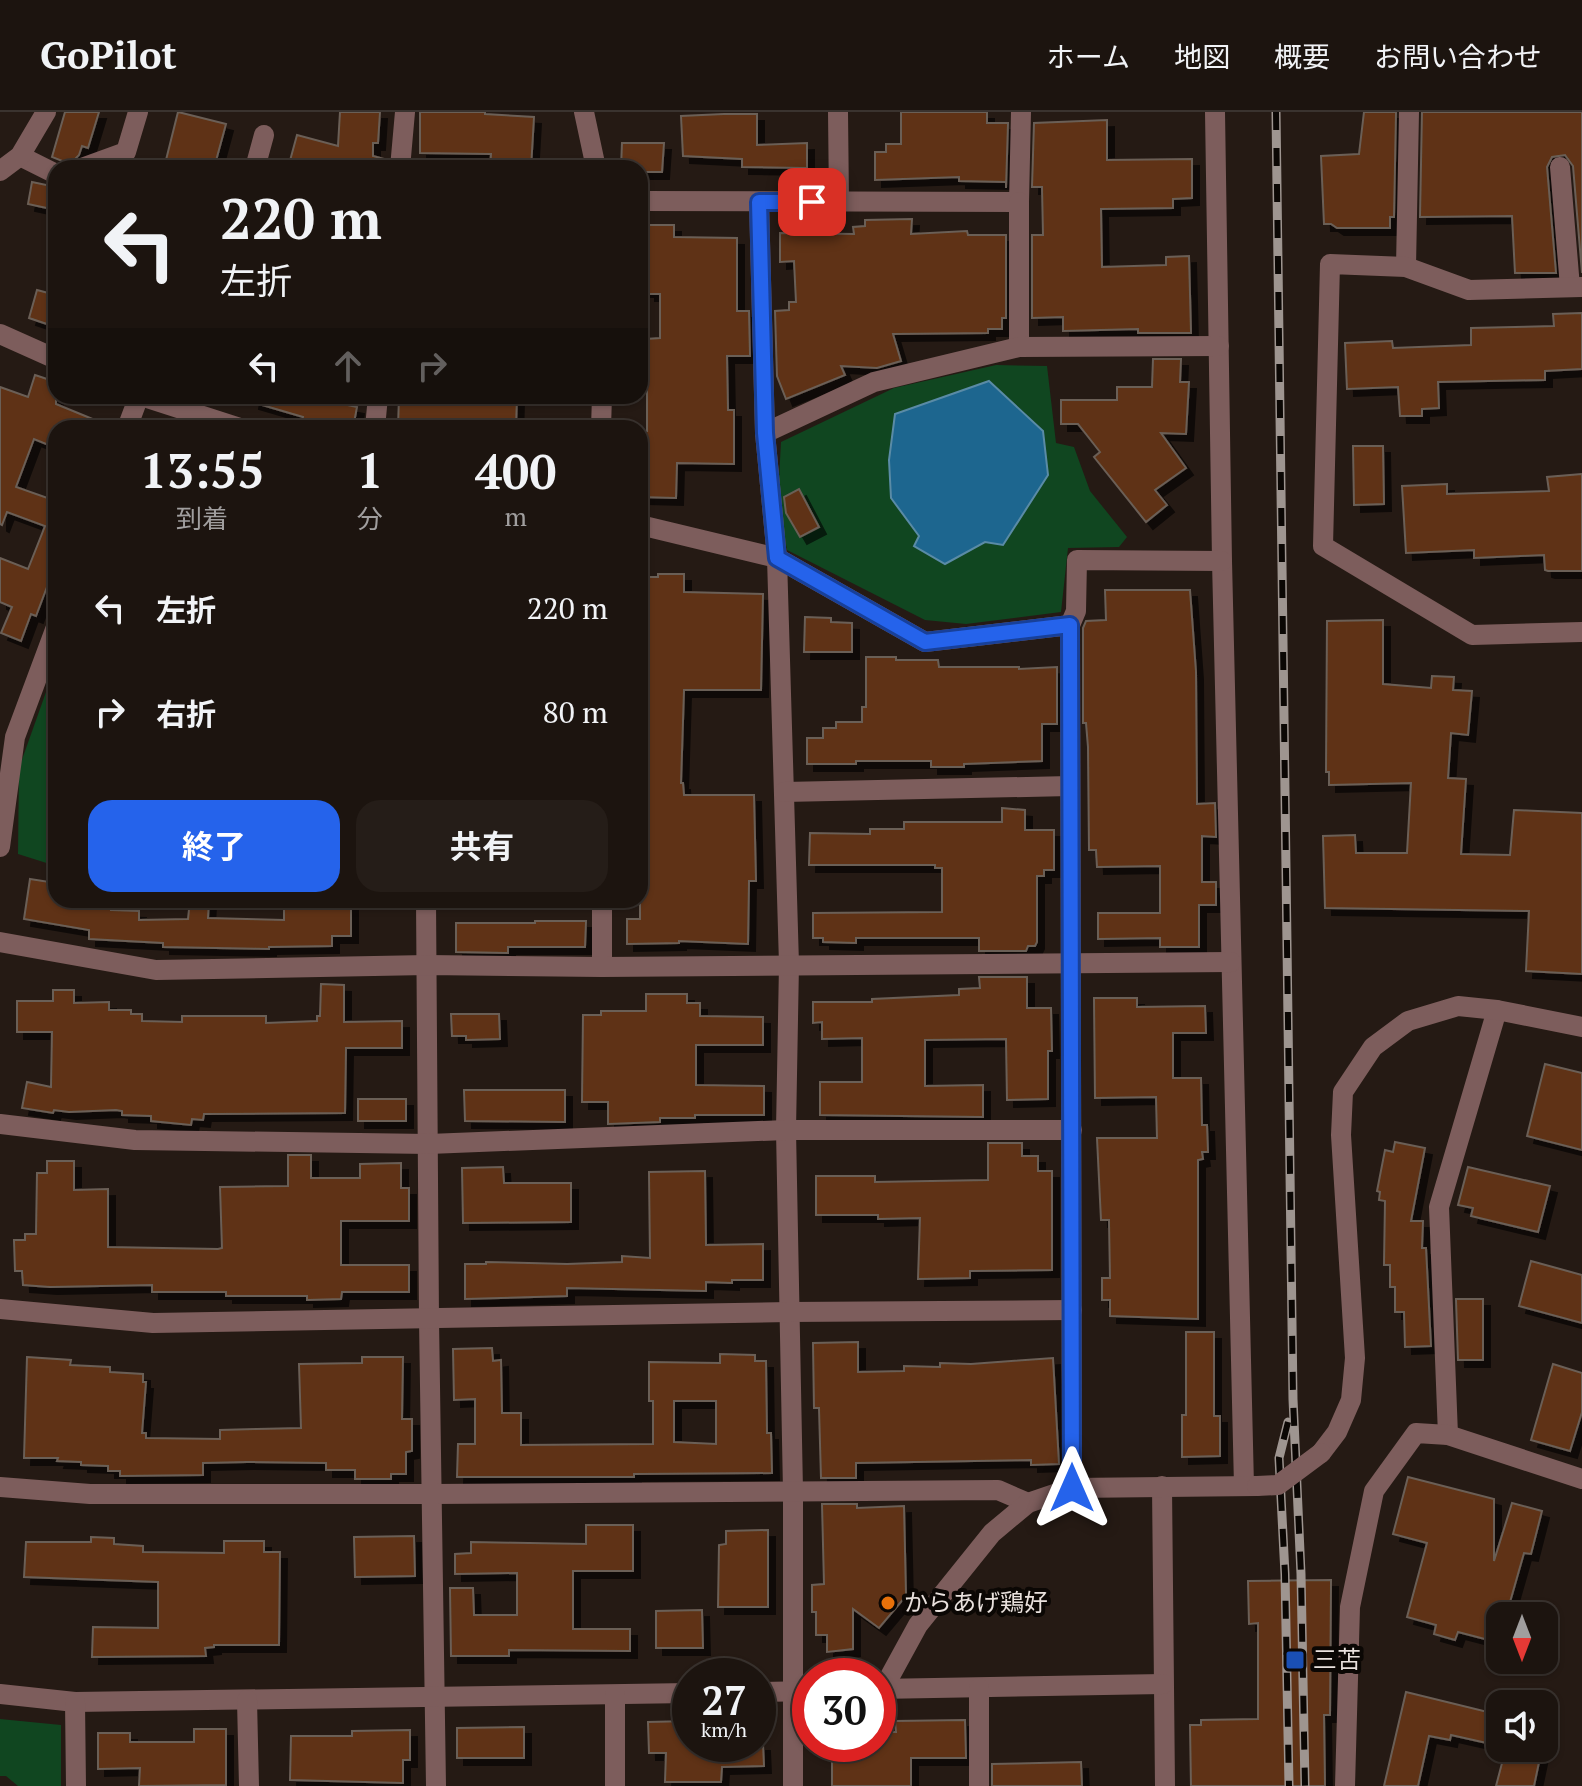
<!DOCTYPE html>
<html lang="ja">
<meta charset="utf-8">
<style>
body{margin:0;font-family:"PT Serif","Noto Sans JP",serif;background:#251d18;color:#f1f3f6;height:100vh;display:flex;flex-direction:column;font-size:30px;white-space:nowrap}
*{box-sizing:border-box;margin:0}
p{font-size:26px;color:#a09e9e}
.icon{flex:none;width:44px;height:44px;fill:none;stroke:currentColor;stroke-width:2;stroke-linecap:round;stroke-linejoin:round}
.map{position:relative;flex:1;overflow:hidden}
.panel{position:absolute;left:48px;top:308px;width:600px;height:488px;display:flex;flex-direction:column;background:#1c140f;border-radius:24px;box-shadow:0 2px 6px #0004,0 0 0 2px #3a332f}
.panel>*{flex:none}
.top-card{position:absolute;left:48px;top:48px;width:600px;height:244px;border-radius:24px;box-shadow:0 2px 6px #0004,0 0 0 2px #3a332f;background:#1c140f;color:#f1f3f6;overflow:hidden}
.needle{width:52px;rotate:180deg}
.buttons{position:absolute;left:1486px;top:1490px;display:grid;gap:16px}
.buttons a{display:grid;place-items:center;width:72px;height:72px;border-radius:16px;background:#1c140f;box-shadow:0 2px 6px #0004,0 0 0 2px #3a332f;font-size:40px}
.speed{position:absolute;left:672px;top:1546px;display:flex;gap:16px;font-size:40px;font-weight:700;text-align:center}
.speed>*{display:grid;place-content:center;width:104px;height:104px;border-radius:50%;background:#1c140f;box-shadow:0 2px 6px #0004,0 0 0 2px #3a332f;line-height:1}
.speed small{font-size:20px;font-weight:400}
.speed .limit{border:12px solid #d22;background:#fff;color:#111}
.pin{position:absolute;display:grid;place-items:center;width:68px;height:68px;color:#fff;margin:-34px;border-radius:16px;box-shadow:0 4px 12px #0006}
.me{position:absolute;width:88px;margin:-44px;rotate:0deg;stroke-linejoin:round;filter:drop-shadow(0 0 6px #0008)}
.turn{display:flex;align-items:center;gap:28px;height:168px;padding:0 40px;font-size:36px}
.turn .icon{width:104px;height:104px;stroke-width:2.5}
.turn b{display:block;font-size:56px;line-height:68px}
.lanes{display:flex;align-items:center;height:76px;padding:0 40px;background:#0003;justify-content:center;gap:40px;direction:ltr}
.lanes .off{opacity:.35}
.eta{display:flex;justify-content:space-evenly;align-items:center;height:136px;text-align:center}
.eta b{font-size:48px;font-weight:700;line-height:56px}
.action{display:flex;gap:16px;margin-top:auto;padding:16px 40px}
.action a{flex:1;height:92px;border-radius:24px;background:#2563eb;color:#fff;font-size:32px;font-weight:700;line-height:92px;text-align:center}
.action a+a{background:#251d18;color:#f1f3f6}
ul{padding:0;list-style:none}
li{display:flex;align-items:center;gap:24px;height:104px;padding:0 40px}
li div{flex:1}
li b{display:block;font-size:30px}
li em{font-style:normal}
header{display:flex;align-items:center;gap:48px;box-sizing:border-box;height:112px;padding:0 40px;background:#1c140f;border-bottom:2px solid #3a332f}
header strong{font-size:38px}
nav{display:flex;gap:44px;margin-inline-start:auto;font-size:28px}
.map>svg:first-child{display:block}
.green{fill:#104620}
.water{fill:#1d668f;stroke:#5a8ba6;stroke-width:2}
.building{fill:#5e3213;stroke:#6b5e56;stroke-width:2;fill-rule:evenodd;filter:url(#shadow)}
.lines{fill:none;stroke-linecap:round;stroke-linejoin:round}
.minor{stroke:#7d5d5c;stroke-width:20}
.rail-casing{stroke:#9e9590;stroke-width:9}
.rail{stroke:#0b0704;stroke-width:6;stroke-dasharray:18;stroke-linecap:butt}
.minor-bridge{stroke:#7d5d5c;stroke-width:20}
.route-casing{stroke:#184099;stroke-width:20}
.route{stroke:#2563eb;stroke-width:14}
.food-dot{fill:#e8710a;stroke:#0b0704;stroke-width:3}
.transit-dot{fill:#1a4fb4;stroke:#0b0704;stroke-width:3}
.labels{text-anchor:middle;stroke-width:8;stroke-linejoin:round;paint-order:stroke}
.poi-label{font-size:24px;fill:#e9e1dd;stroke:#0b0704;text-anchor:start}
</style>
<header>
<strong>GoPilot</strong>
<nav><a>ホーム</a><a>地図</a><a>概要</a><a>お問い合わせ</a></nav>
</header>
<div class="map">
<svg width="1582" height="1674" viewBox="0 0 1582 1674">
<defs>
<filter id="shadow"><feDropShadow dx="7" dy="7" stdDeviation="0" flood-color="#0009"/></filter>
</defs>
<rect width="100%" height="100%" fill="#251a14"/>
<!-- green -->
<g class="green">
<polygon points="996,253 1047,254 1056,331 1074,335 1090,379 1127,425 1119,435 1068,436 1061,500 966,512 925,508 787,438 778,386 781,330 894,276"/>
<polygon points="56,552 56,754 18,742 19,656"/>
<polygon points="0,1607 61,1613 61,1674 18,1674 6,1664 0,1664"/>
</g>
<!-- water -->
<polygon class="water" points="989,269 1043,319 1048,363 1003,433 985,430 945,452 914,434 919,424 891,386 889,348 895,302"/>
<!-- building -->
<g class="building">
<polygon points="65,0 99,0 88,36 82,34 79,43 70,52 52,45"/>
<polygon points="178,0 226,12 214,56 164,56"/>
<polygon points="340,0 380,0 378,31 373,31 373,44 388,48 387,56 288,56 297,23 338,34"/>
<polygon points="420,0 485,0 485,2 534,5 531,56 490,56 491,42 420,41"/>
<polygon points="901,0 987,0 987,11 1008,11 1006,76 1006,70 959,69 959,65 875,68 875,40 886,40 886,32 901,32"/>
<polygon points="1364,0 1396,0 1394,105 1390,105 1390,116 1337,116 1331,112 1324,112 1321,44 1359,42"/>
<polygon points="1422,0 1582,0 1582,161 1573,54 1565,43 1552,45 1547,55 1556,161 1515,161 1512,104 1420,105"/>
<polygon points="724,2 757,2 757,33 807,31 807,56 742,55 742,47 683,44 681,4"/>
<polygon points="1107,8 1107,48 1192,47 1192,86 1173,87 1173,96 1101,97 1102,155 1166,153 1166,145 1189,144 1191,221 1138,221 1138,217 1063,219 1063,205 1032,206 1032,123 1043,123 1042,75 1032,75 1034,11"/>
<polygon points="622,31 664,31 662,60 640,60 640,56 621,56"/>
<polygon points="32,70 56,75 56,98 28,92"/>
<polygon points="912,107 911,122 967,119 968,123 1006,123 1006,206 1002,206 1002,217 988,217 988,221 893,222 901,249 877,256 841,254 845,263 786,287 777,264 775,199 789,198 789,190 796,190 794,149 780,150 780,121 854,122 853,115 865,114 865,108"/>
<polygon points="640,113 674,113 674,125 737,126 737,199 749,199 750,244 727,244 728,298 734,298 734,352 677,351 676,386 640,385 643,319 647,319 647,262 640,262 640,233 646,232 646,227 660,226 660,182 648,182 648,178 640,178"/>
<polygon points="37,178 56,183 56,215 29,206"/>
<polygon points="1582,201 1582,257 1545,259 1545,268 1438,270 1439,296 1422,297 1422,304 1400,304 1398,275 1347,277 1345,231 1392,229 1393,236 1471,233 1471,216 1554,214 1553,202"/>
<polygon points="1153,247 1181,247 1180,270 1189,270 1186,322 1161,321 1186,356 1155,378 1167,393 1146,410 1094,345 1100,340 1078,312 1061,312 1061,288 1117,288 1117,275 1152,275"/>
<polygon points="35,263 56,270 56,292 112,315 56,316 56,336 34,327 16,375 56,389 56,451 36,504 31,502 21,529 1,521 12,495 0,490 0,446 28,457 45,414 7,400 2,413 0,412 0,275 28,285"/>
<polygon points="253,284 330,284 328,289 357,295 353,316 314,316 301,312 303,305 252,290"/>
<polygon points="399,284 517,284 516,316 398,316"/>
<polygon points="1353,334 1383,334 1384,392 1354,393"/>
<polygon points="1582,362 1582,459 1548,459 1545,458 1544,443 1474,446 1474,438 1406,441 1402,374 1447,372 1447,382 1549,379 1547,365"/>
<polygon points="799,377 819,415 800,425 786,401 784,385"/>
<polygon points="658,462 684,462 684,480 763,482 761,578 684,578 681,671 683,671 684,683 754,683 756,769 749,769 748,832 679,829 679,831 627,832 627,807 640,807 640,465 658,465"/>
<polygon points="1105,478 1190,478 1196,560 1197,692 1215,691 1216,725 1202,724 1202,770 1216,770 1216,793 1199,793 1199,835 1160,835 1160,826 1098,827 1098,801 1160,801 1160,754 1097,755 1096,738 1089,738 1088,635 1086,611 1083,611 1083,516 1086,509 1106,508"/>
<polygon points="805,505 831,506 831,510 852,511 852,540 804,540"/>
<polygon points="1383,508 1383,572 1431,576 1432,564 1454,565 1453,578 1472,579 1468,623 1451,621 1448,666 1466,667 1461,742 1510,743 1514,698 1582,701 1582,862 1526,859 1529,799 1325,796 1323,724 1355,723 1356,741 1407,741 1411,671 1329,673 1329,660 1326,660 1327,509"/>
<polygon points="866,545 896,545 896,548 938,548 939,555 1019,555 1019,557 1057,555 1057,612 1042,612 1042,649 964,652 964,655 931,655 931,649 856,649 856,652 807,652 807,626 823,626 823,616 836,616 836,610 862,610 862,595 866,595"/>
<polygon points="1002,696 1025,698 1025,718 1054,718 1054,758 1044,758 1044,764 1037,764 1037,830 1035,834 1028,834 1026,839 979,839 979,826 856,826 856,831 823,830 823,826 813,826 813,801 942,800 942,756 935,756 935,753 809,753 810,721 870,722 870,717 904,717 904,710 1002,710"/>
<polygon points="30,767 56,771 56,788 111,788 111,798 139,799 139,808 188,807 190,788 209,788 208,806 284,808 284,795 319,795 319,788 351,788 351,824 332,824 332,834 269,835 269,837 163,835 163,831 89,827 89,818 24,807"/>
<polygon points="535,809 586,809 585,835 508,835 508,841 456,840 456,811 535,811"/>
<polygon points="979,865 1027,865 1027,896 1051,896 1052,939 1048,939 1048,987 1007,988 1006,927 925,928 925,974 983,973 983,1005 820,1003 820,970 862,970 862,926 822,927 822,910 813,911 813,890 872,890 872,887 959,883 959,877 980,876"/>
<polygon points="321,872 344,873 344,910 402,909 402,936 346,936 345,1001 204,1002 203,1008 192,1007 191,1013 151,1009 151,1004 122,1003 122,999 116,998 69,1000 54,998 53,1001 22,996 27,970 51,975 52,920 17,920 17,889 53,889 53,878 74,878 74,891 109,890 109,898 131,898 131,902 142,902 142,909 182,910 182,904 266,904 266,911 317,909 317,904 320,904"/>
<polygon points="646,882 687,882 687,891 700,891 700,904 763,905 763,933 696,933 696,973 764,974 764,1003 695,1003 695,1006 660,1006 660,1010 608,1012 608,990 582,990 583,903 601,903 601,899 646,899"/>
<polygon points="1094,886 1137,886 1137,895 1205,894 1206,921 1173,921 1173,966 1201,966 1202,1013 1207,1013 1208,1040 1202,1040 1203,1047 1198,1048 1198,1207 1110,1204 1110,1188 1102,1188 1102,1166 1110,1166 1109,1108 1101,1108 1097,1026 1157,1026 1156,985 1095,986"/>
<polygon points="451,902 499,902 500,927 466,928 466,924 452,924"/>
<polygon points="1545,952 1582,961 1582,1038 1527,1024"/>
<polygon points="464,978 565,978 565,1010 465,1009"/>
<rect x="358" y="987" width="48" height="22"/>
<polygon points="1395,1030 1425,1036 1411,1109 1423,1109 1422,1136 1426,1136 1431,1234 1405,1235 1404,1200 1395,1200 1395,1175 1390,1175 1390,1153 1384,1153 1385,1089 1379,1088 1380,1080 1377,1079 1385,1038 1393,1040"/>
<polygon points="988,1031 1022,1031 1022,1044 1038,1044 1038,1059 1052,1059 1052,1158 970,1159 970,1166 918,1167 920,1106 878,1107 878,1103 816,1103 816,1064 875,1064 875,1070 988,1068"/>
<polygon points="288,1043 311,1043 311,1066 360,1066 360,1052 401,1051 401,1076 409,1076 409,1109 341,1109 341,1153 409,1153 409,1180 342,1180 341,1187 307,1188 307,1184 226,1184 226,1180 152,1180 152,1173 50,1175 23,1173 22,1159 15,1159 14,1128 25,1128 25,1122 36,1122 37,1061 47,1061 47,1049 74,1049 74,1078 108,1077 108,1135 218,1137 222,1136 220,1075 288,1074"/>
<polygon points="503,1055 504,1071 571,1071 571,1110 463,1111 462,1056"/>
<polygon points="1468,1055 1550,1074 1538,1120 1471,1104 1473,1096 1458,1093"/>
<polygon points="705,1059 706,1133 763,1132 763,1168 732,1168 732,1171 706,1170 706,1179 567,1176 567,1184 465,1187 465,1152 486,1152 486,1150 567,1152 622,1150 622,1144 650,1146 649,1060"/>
<polygon points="1531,1149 1582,1163 1582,1211 1519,1194"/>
<polygon points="1456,1187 1483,1187 1483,1248 1458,1248"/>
<polygon points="1186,1220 1214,1220 1214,1304 1220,1304 1220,1344 1182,1345 1182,1303 1186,1303"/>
<polygon points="858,1230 858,1260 904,1259 904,1254 940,1255 940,1251 971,1252 1053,1246 1059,1352 1031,1353 1031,1348 856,1351 856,1366 821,1366 819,1296 814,1296 813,1231"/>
<path d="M 492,1236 L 493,1249 L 501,1248 L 502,1301 L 521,1301 L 521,1333 L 653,1332 L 653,1289 L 649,1289 L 649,1250 L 720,1251 L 720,1242 L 755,1243 L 755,1249 L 766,1249 L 767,1321 L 771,1321 L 772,1361 L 634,1362 L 634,1365 L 457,1365 L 458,1332 L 475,1332 L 475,1287 L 454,1288 L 453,1237 ZM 674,1289 L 716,1289 L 716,1332 L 674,1330 Z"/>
<polygon points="27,1245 71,1248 70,1253 110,1255 110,1260 143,1262 143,1270 146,1270 142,1321 146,1321 146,1326 220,1327 220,1318 301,1316 299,1252 362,1251 362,1245 403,1245 402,1307 412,1307 412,1339 406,1340 406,1362 391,1362 391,1367 355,1367 355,1358 326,1358 326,1351 247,1350 203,1351 203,1363 120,1364 120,1359 108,1359 108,1354 81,1353 81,1350 57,1349 58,1346 24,1346"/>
<polygon points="1553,1252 1582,1261 1582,1300 1570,1339 1531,1328"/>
<polygon points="1408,1365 1494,1387 1494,1449 1512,1391 1542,1399 1531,1442 1524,1441 1506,1504 1500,1504 1500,1531 1458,1520 1455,1528 1434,1522 1436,1513 1407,1505 1427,1431 1393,1422"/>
<polygon points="822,1392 857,1392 857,1396 904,1394 906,1484 879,1516 853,1497 853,1537 827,1540 827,1523 816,1523 816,1500 812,1500 812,1473 824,1472"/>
<polygon points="586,1413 633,1413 633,1459 573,1459 573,1517 630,1517 630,1539 509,1538 509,1544 451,1544 450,1476 473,1476 474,1503 517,1503 517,1461 455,1462 455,1442 471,1441 471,1430 586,1432"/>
<polygon points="768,1418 768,1495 718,1495 719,1433 726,1432 726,1419"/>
<polygon points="414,1424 415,1464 355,1465 354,1425"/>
<polygon points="91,1425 114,1426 114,1432 143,1434 143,1440 224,1441 224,1429 264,1429 264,1440 280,1440 279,1533 214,1533 214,1535 205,1536 206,1544 92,1545 93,1515 158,1516 158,1470 24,1465 26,1430 91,1430"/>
<polygon points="1331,1468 1330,1603 1324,1603 1325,1674 1191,1674 1190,1613 1201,1613 1201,1608 1258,1607 1258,1511 1249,1512 1248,1469"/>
<polygon points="702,1498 703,1536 656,1536 656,1499"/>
<polygon points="1406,1580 1500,1603 1500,1634 1451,1623 1450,1628 1429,1624 1418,1674 1384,1674"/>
<polygon points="965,1608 966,1646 911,1646 911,1674 832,1674 832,1632 878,1632 878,1620 896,1620 895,1609"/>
<polygon points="690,1609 690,1632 763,1632 764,1654 722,1655 721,1670 665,1670 666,1641 649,1641 648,1610"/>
<polygon points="524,1615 524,1646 457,1646 457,1616"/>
<polygon points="194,1617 226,1617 226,1673 139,1674 140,1656 98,1657 98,1621 130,1621 130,1630 194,1630"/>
<polygon points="410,1618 410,1648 403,1648 403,1671 290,1668 291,1624 352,1624 352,1619"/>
<polygon points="1506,1636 1542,1636 1534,1674 1496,1674"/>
<polygon points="1081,1650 1082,1674 992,1674 992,1652"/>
</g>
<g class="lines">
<!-- minor -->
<g class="minor">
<polyline points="584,0 596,56"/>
<polyline points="838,0 839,90"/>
<polyline points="1215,0 1222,449 1244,1374"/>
<polyline points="20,44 56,62"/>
<polyline points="1560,55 1570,175"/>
<polyline points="82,56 126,40 138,0"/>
<polyline points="255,56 264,23"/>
<polyline points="400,56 405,0"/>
<polyline points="0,59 20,44 46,0"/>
<polyline points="640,89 1019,90 1021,0"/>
<polyline points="759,90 765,321 777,446 789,852 786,1018 793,1379 793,1674"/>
<polyline points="1019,90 1019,235"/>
<polyline points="1406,155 1409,0"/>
<polyline points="1582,175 1469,178 1406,155 1330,152 1323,434 1472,523 1582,520"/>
<polyline points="0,222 56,247"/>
<polyline points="141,284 240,316"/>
<polyline points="127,316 139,284"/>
<polyline points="375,316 378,284"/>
<polyline points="601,316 602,284"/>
<polyline points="765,321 874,270 1019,235 1219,234"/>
<polyline points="640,413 777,446 925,530 1070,513"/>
<polyline points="784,680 1070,674"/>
<polyline points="0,735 15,625 56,515"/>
<polyline points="426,788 429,1207 436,1674"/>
<polyline points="602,788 602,855"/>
<polyline points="0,830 156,858 427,853 602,855 1231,850"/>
<polyline points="0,1012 135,1028 429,1032 786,1018 1072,1018"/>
<polyline points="0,1197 153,1211 789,1200 1072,1198"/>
<polyline points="1448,1323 1439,1095 1497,898"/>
<polyline points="1321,1341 1337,1320 1351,1288 1355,1246 1341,1023 1343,980 1373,935 1408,909 1458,894 1497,898 1582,915"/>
<polyline points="1162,1374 1165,1674"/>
<polyline points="0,1375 90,1382 432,1382 998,1378 1028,1391"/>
<polyline points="1072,1376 1070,513 1076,499 1077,448 1222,449"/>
<polyline points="878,1577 1163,1572"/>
<polyline points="883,1577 918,1513 992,1421 1028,1391 1072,1376 1257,1374"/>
<polyline points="758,1580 810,1579"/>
<polyline points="0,1582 75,1590 690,1581"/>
<polyline points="615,1583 615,1674"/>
<polyline points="247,1588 249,1674"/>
<polyline points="75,1590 76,1674"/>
<polyline points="979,1674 979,1576"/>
<polyline points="1345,1674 1350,1495 1374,1379 1416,1321 1448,1323 1582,1367"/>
</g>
<!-- rail casing -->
<g class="rail-casing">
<g id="rail">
<polyline points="1276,0 1293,1287 1301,1462 1305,1674"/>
<polyline points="1288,1310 1279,1346 1285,1462 1289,1674"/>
</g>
</g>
<!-- rail -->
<use href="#rail" class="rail"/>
<!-- minor-bridge -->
<polyline class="minor-bridge" points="1257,1374 1278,1373 1321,1341"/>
</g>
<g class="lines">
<!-- route casing -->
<g class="route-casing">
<polyline id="route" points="812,90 759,90 765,321 777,446 925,530 1070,513 1072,1376"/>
</g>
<!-- route -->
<use href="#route" class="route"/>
</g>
<!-- markers -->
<circle class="food-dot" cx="888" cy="1491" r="8"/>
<rect class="transit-dot" x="1285" y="1538" width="20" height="20" rx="4"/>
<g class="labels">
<!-- poi labels -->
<g class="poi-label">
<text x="904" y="1499">からあげ鶏好</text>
<text x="1313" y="1556">三苫</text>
</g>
</g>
</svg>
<div class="buttons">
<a><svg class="needle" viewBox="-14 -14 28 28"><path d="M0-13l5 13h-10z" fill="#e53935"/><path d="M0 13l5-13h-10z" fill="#a09e9e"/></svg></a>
<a><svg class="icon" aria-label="sound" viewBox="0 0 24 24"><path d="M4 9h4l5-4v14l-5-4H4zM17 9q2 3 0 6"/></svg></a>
</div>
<div class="speed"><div>27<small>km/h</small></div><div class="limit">30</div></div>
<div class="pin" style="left:812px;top:90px;background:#d93025"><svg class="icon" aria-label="arrive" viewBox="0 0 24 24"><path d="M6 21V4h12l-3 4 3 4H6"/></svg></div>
<svg class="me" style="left:1072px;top:1376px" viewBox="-20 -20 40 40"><path d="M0-17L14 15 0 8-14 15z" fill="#2563eb" stroke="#fff" stroke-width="4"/></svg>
<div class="top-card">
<div class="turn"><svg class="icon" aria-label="left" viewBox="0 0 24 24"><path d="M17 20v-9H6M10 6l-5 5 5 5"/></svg><div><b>220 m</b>左折</div></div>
<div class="lanes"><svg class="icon" aria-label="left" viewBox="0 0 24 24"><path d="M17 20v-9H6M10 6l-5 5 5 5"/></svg><svg class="icon off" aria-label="ahead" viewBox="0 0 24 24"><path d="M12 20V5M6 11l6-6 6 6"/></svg><svg class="icon off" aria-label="right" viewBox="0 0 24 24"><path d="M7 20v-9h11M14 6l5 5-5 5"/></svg></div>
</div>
<section class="panel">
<div class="eta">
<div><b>13:55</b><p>到着</p></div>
<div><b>1</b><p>分</p></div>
<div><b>400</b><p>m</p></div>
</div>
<ul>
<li><svg class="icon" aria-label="left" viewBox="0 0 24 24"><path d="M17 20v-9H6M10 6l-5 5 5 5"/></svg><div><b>左折</b></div><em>220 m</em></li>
<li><svg class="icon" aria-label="right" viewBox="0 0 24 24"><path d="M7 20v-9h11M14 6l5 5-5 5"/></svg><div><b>右折</b></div><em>80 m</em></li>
</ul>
<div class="action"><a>終了</a><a>共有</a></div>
</section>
</div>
